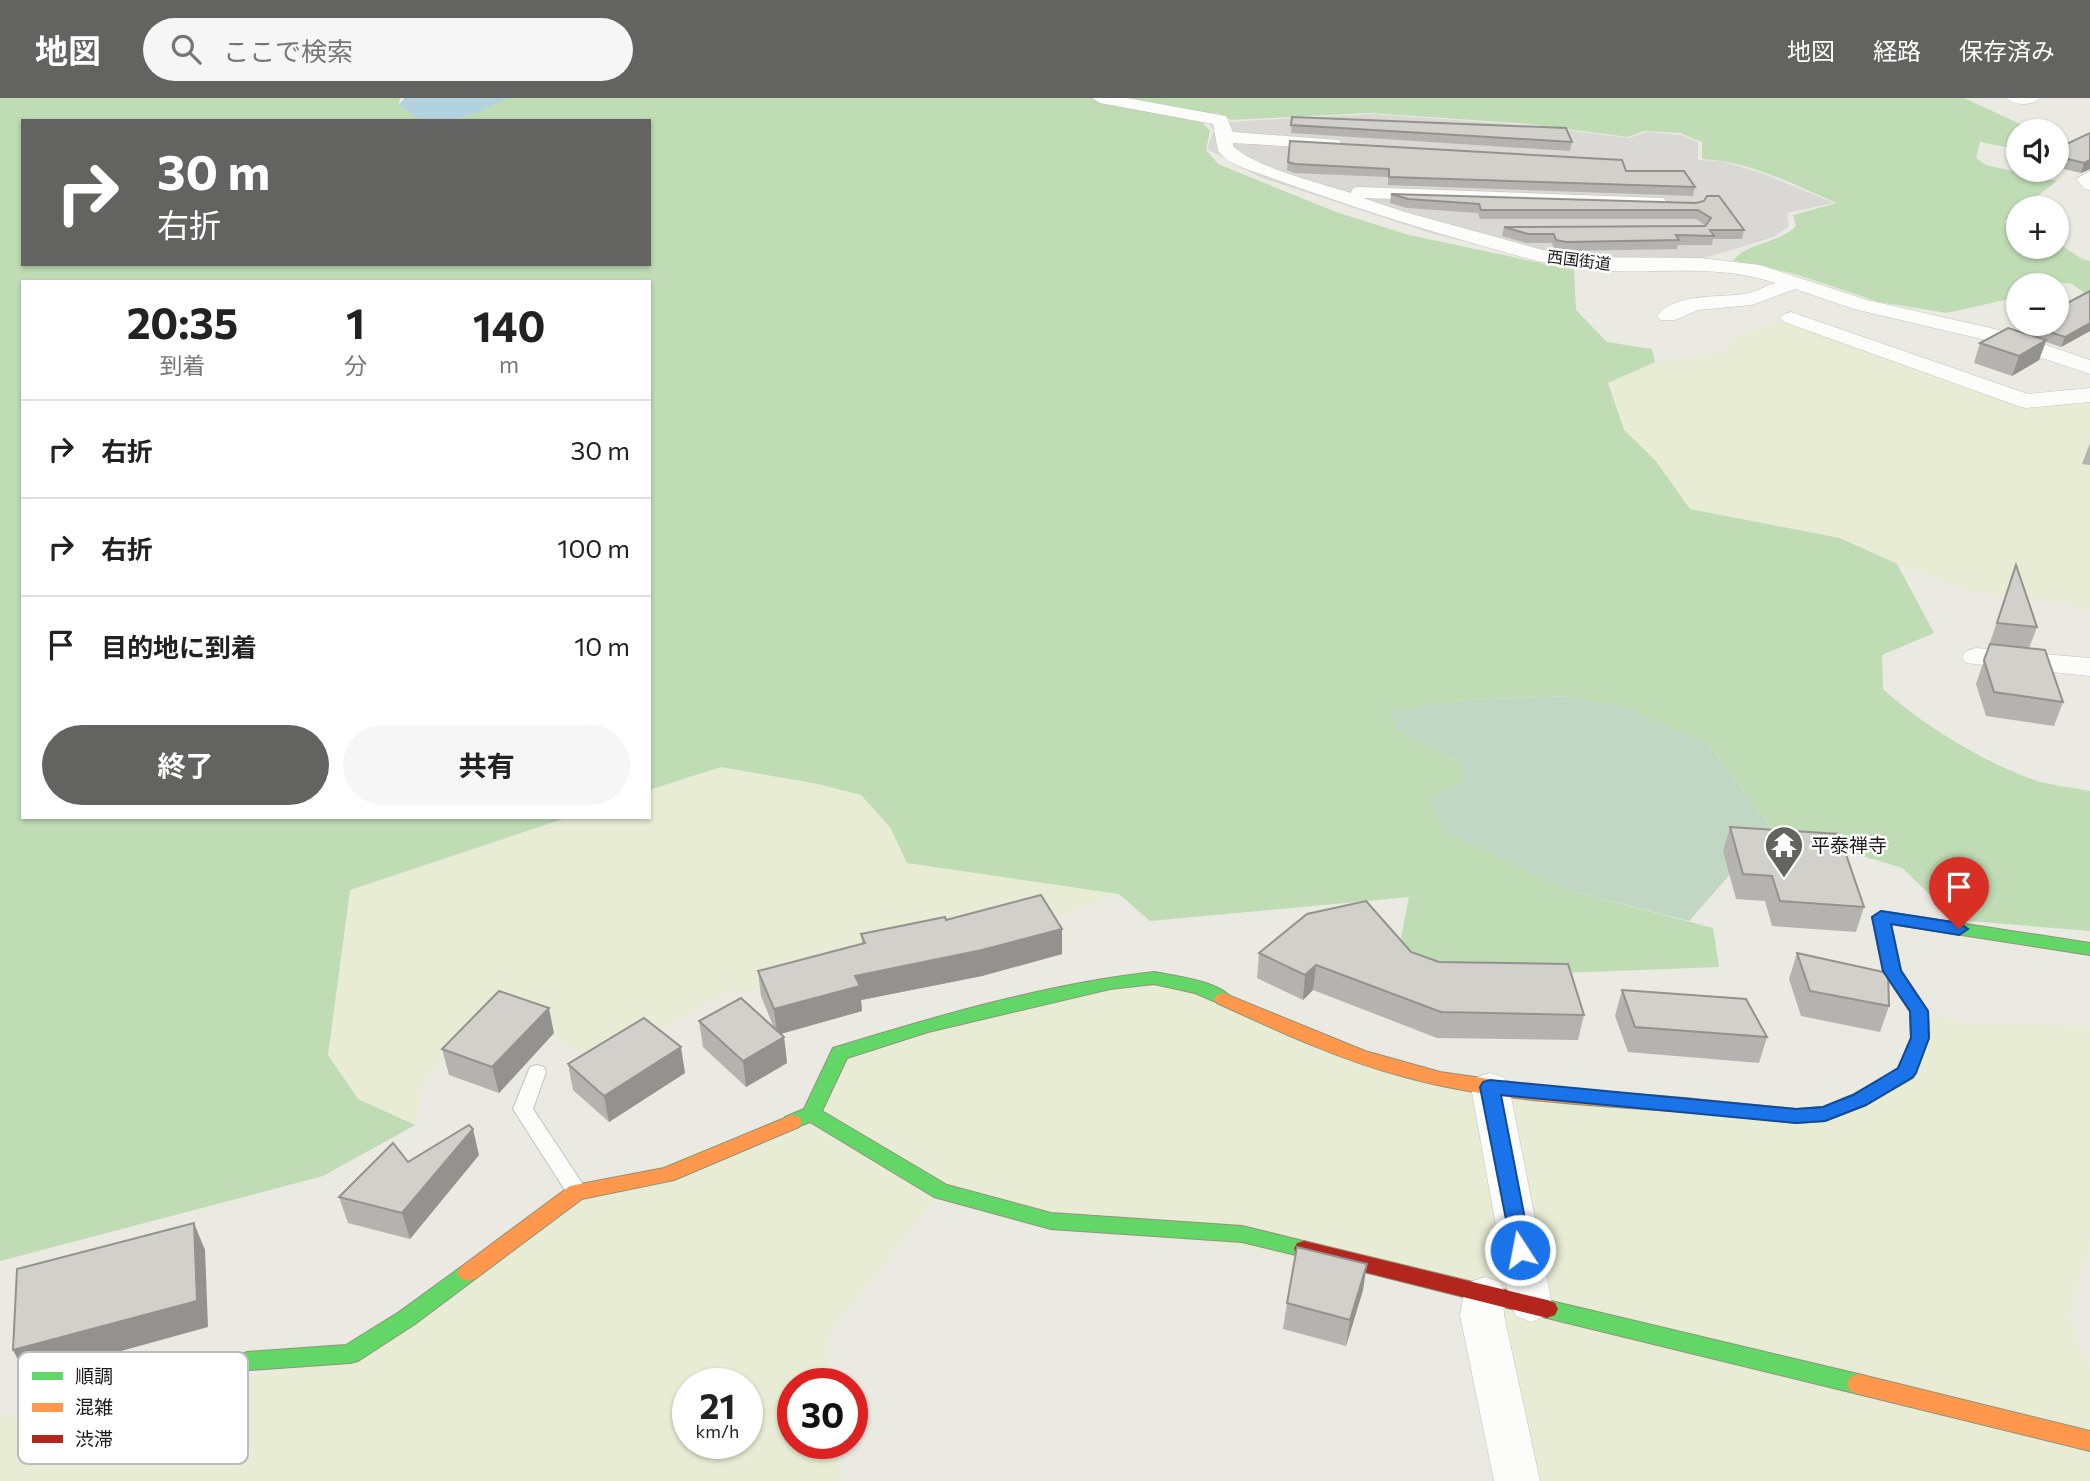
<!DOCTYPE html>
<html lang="ja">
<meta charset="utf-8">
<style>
body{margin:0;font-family:Commissioner,"Noto Sans JP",sans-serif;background:#f6f6f6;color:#222;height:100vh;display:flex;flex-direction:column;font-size:26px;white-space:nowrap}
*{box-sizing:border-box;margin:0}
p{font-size:23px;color:#767676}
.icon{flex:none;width:38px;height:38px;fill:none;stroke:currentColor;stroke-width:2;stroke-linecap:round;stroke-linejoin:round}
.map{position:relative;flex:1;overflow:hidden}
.sheet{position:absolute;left:21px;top:182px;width:630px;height:539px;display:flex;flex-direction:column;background:#fff;border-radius:0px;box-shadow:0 2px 5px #0004}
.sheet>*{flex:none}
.banner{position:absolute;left:21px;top:21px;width:630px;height:147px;border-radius:0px;box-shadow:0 2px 5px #0004;background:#636361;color:#fff;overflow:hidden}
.tools{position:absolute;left:2006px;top:21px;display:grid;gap:14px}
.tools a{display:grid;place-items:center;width:63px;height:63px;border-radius:50%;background:#fff;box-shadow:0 2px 5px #0004;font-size:35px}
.speed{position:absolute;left:672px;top:1270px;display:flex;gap:14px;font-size:35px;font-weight:700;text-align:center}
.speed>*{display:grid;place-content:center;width:91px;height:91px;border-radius:50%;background:#fff;box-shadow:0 2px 5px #0004;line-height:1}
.speed small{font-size:18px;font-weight:400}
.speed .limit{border:10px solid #d22;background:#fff;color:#111}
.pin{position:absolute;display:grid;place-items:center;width:60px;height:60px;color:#fff;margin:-72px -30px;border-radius:50% 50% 50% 0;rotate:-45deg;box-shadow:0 0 7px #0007}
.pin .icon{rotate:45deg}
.me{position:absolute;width:77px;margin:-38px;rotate:349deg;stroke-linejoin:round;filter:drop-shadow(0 0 5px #0008)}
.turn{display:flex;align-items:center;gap:24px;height:147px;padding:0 21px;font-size:32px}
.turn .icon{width:91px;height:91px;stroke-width:2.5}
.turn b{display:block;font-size:49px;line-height:60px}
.eta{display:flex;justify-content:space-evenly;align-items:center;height:119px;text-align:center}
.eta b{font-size:42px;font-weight:700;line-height:49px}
.cta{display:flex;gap:14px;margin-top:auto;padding:14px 21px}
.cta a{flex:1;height:80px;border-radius:42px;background:#636361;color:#fff;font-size:28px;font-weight:700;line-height:80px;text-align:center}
.cta a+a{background:#f6f6f6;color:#222}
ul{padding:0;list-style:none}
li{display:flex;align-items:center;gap:21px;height:98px;padding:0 21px;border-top:2px solid #e0e0e0}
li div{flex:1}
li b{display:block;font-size:26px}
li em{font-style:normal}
header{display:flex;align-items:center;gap:42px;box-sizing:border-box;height:98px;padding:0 35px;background:#636361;color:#fff}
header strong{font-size:33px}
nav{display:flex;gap:38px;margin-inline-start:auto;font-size:24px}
.search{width:490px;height:63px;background:#f6f6f6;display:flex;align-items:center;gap:18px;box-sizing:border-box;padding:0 24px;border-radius:38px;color:#767676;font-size:26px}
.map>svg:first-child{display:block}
.residential{fill:#d9d8d4}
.farmland{fill:#e8ecd4;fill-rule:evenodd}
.forest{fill:#bfdcb5}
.cemetery{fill:#c1d7c3}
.water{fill:#b3d2e0}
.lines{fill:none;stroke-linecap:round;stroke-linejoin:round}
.lane-casing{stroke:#c2c2bf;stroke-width:2}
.street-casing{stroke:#c2c2bf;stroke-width:1}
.fast-casing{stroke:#8f947b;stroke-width:2}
.slow-casing{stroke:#8f947b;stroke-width:2}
.jam-casing{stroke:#8f947b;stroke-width:2}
.lane{fill:#fcfcfb;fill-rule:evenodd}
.street{fill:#fcfcfb;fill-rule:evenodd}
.fast{fill:#63d668;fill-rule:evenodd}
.slow{fill:#ff974d;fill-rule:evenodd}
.jam{fill:#b3261e;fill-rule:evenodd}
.wall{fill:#b5b3af}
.shaded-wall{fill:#93928e}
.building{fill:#d2d0cb;stroke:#93928e;stroke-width:2}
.route{fill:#1a73e8;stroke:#114b97;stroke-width:2}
.labels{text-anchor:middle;stroke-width:5;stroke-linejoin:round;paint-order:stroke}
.far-street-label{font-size:16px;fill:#1b1b1b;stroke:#fff}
.poi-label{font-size:19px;fill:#1b1b1b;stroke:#fff;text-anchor:start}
.key{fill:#fff;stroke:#bbb;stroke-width:2}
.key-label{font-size:19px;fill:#1b1b1b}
</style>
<header>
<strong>地図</strong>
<div class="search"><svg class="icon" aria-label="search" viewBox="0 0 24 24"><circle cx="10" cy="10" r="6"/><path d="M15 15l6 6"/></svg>ここで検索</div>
<nav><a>地図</a><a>経路</a><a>保存済み</a></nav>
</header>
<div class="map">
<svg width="2090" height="1383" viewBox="0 0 2090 1383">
<rect width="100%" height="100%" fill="#eae9e2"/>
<!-- residential -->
<polygon class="residential" points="1372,16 1525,27 1629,40 1646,34 1681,37 1698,44 1698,62 1721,63 1762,75 1834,105 1787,115 1789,128 1774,139 1715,157 1647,173 1571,168 1434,136 1262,80 1207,51 1214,32 1208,25"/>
<!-- farmland -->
<g class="farmland">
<polygon points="1791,220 2026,303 2090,297 2090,513 2073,507 1977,494 1897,466 1840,440 1690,411 1655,362 1624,332 1608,284 1655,264 1725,254 1735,240"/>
<polygon points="721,669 818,686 861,697 890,729 908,765 1119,796 1069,814 746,894 732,892 596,963 493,902 421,987 415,1027 358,1001 328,957 350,792 569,719 649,719 649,692"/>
<path d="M 1154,880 L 1407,973 L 1796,1018 L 1906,975 L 1919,913 L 1970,926 L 2090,928 L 2090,1142 L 2069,1219 L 2090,1274 L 2090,1383 L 1517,1383 L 1485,1196 L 941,1093 L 827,1238 L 832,1286 L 793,1286 L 793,1346 L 838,1346 L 842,1383 L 0,1383 L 0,1318 L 133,1304 L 350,1256 L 577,1094 L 811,1016 L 840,955 ZM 688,1286 L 747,1286 L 747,1346 L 688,1346 Z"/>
</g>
<!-- forest -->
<path class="forest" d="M 0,0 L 400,0 L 399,7 L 422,21 L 433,23 L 23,23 L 23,166 L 649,166 L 649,23 L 452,23 L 506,0 L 1964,0 L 2035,33 L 2018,33 L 2018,45 L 2006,49 L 1980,44 L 1976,60 L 1986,67 L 2057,83 L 2022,110 L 2018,110 L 2018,113 L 2004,124 L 2018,130 L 2018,149 L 2056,149 L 2056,144 L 2082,161 L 2090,163 L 2090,199 L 2072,186 L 2036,181 L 2032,187 L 2018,187 L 2018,199 L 1947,215 L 1879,204 L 1798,177 L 1760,167 L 1733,163 C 1747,144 1779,146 1796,128 L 1793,117 L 1837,105 C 1794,87 1750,63 1702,61 L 1702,44 L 1680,35 L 1644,33 L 1628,39 L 1529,26 L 1371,15 L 1231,22 L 1217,15 L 1195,16 L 1210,33 L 1206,52 L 1218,66 L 1336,114 L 1409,137 L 1574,172 L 1576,212 L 1607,244 L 1652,251 L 1655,264 L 1608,285 L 1624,332 L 1655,362 L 1690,411 L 1840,440 L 1897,466 L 1934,535 L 1882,557 L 1883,591 C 1920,625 1979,661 2026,679 C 2046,687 2069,689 2090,693 L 2090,833 L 1957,822 L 1902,770 L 1771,730 L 1708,646 L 1569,598 L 1466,602 L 1389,615 L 1398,632 L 1462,664 L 1465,686 L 1562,790 L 1713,830 L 1719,869 L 1436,880 L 1400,844 L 1409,799 L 1150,823 L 1119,796 L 907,765 L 890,729 L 861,697 L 818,686 L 721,669 L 649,692 L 649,184 L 23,184 L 23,719 L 569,719 L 350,792 L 328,957 L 358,1001 L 415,1027 L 323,1078 L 0,1163 Z"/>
<!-- cemetery -->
<polygon class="cemetery" points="1569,598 1627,609 1708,646 1771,730 1689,823 1562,790 1446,734 1428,700 1464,686 1462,664 1397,632 1389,614 1466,602"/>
<!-- water -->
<path class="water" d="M 405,0 L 509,0 C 484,10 452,30 423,21 C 415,19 407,12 399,7 Z"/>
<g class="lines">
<!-- lane casing -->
<g class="lane-casing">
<polygon id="lane" points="537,967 544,969 546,974 533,1011 584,1088 587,1094 584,1100 577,1102 570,1100 513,1011 528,974 530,969"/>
</g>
<!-- street casing -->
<g class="street-casing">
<g id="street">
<path d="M 1092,0 L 1127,0 L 1220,17 L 1226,18 L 1233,34 L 1339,42 L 1342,46 L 1333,51 L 1233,45 L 1233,48 C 1254,69 1320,85 1351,95 L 1353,90 L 1359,89 L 1664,100 L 1666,104 L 1664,108 L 1657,110 L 1363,100 L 1405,114 L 1543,152 L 1581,159 L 1700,160 L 1760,167 L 1867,202 L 2008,234 L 2090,262 L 2090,276 L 1994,244 L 1854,211 L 1795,191 L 1752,207 L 1698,212 L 1675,222 L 1661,222 L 1657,218 C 1676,193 1722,201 1749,195 C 1757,193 1766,188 1775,185 C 1711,163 1644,179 1578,171 C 1541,166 1505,154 1469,144 C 1394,123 1320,97 1246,71 L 1228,63 L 1218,53 L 1213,26 L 1100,5 Z"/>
<path d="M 2007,0 L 2040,0 C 2033,8 2014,8 2007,0 Z"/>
<polygon points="2090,73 2090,92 2084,91 2076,81"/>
<polygon points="1791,214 2028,296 2090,290 2090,304 2026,310 2018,308 1784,224 1780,220 1784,216"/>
<polygon points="1976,550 2090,560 2090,578 1966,565 1962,559 1966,553"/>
<polygon points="1490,975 1503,979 1509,989 1552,1206 1546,1218 1531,1224 1516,1218 1510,1206 1471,989 1477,979"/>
<polygon points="1485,1179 1500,1184 1506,1196 1504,1217 1540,1383 1494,1383 1460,1217 1464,1196 1470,1184"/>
</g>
</g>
<!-- fast casing -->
<g class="fast-casing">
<g id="fast">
<polygon points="1881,813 2090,845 2090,857 1891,826 1901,872 1928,913 1929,940 1913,980 1866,1007 1825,1023 1796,1025 1678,1012 1675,1007 1678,1002 1685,1000 1796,1011 1823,1009 1852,997 1898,971 1911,940 1910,914 1883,873 1872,819"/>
<path d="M 1154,874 C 1174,878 1220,883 1232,901 L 1229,905 L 1223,907 L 1195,895 L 1154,886 L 1110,891 L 928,934 L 847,960 L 822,1013 L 947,1087 L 1051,1115 L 1242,1128 L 1311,1145 L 1314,1151 L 1311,1157 L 1304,1159 L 1242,1144 L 1051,1131 L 934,1099 L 810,1024 L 792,1031 L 785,1029 L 782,1024 L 785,1019 L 804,1011 L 833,950 C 937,918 1046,886 1154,874 Z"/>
<polygon points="468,1167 475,1169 479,1175 475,1181 415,1226 358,1263 350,1265 249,1272 209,1291 133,1314 125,1311 122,1304 125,1297 196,1276 247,1254 346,1247 399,1214 461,1169"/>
<polygon points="1547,1202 1858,1276 1866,1279 1869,1286 1866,1293 1858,1296 1547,1220 1539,1217 1536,1211 1539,1205"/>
</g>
</g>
<!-- slow casing -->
<g class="slow-casing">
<g id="slow">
<path d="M 1223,895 L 1365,953 L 1440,974 L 1545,989 L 1685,1000 L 1692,1002 L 1695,1007 L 1692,1012 L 1685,1014 C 1592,1007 1496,1004 1405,979 C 1340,962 1278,933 1217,905 L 1214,901 L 1217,897 Z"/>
<polygon points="792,1017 799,1019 802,1024 799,1029 674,1082 582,1101 475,1181 468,1183 461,1181 457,1175 461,1169 570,1088 664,1070"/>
<polygon points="1858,1276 2090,1333 2090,1353 1858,1296 1850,1293 1847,1286 1850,1279"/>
</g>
</g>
<!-- jam casing -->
<g class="jam-casing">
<polygon id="jam" points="1304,1143 1547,1202 1555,1205 1558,1211 1555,1217 1547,1220 1304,1159 1297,1157 1294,1151 1297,1145"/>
</g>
<!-- lane -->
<use href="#lane" class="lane"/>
<!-- street -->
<use href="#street" class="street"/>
<!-- fast -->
<use href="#fast" class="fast"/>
<!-- slow -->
<use href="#slow" class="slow"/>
<!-- jam -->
<use href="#jam" class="jam"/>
</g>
<!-- wall -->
<g class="wall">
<polygon points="1292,19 1572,44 1570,53 1291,35"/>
<polygon points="2090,35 2090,71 2081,75 2056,69 2056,51"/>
<polygon points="1290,43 1626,73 1695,89 1693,98 1388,87 1388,79 1294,75 1287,72"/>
<polygon points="1391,96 1696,105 1744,132 1742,141 1713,141 1712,147 1678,147 1677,151 1564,153 1555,152 1552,145 1526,145 1502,138 1504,129 1705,127 1696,121 1480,121 1478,115 1407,110 1390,105"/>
<polygon points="2090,193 2090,233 2061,249 2046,244 2039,262 2012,278 1974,265 1980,245 2025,235 2028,227"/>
<polygon points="2090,345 2090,367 2082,366"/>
<polygon points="2016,467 2037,529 2029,550 2063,604 2054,628 1986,618 1976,586"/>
<polygon points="1730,729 1864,809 1856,834 1772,828 1765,803 1736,801 1723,753"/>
<polygon points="946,822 1062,856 982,878 861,902 862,913 780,936 784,939 787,965 746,989 703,949 699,923 774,930 761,898 758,873 862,846 861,836"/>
<polygon points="1411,854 1584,917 1578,942 1437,940 1313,892 1303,902 1257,880 1259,855"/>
<polygon points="1797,855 1889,908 1880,934 1801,918 1789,881"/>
<polygon points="1622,892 1767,939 1759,965 1628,954 1615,918"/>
<polygon points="554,935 499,995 449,977 442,951"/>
<polygon points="568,966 685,975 609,1024 573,992"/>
<polygon points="479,1057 410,1141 348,1125 339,1099 408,1064"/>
<polygon points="1363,1192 1346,1248 1283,1231 1287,1205"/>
</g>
<!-- shaded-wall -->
<g class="shaded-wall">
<polygon points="2090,62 2090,71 2081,75 2084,65"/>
<polygon points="2090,225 2090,233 2061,249 2065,239"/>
<polygon points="2046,242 2039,262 2012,278 2019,258"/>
<polygon points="1062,831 1062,856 982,878 861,902 862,913 777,937 774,911 855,878"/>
<polygon points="1316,867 1313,892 1303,902 1305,877"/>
<polygon points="549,910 554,935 499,995 492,969"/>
<polygon points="784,939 787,965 746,989 743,963"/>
<polygon points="681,949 685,975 609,1024 604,998"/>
<polygon points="473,1031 479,1057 410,1141 402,1115"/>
<polygon points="194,1125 205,1152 208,1229 27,1279 13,1252"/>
<polygon points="1367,1166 1363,1192 1346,1248 1350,1222"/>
</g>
<!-- building -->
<g class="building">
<polygon points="1292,19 1566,30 1572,44 1291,27"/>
<polygon points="2090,35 2090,62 2084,65 2056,58 2056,51"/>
<polygon points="1290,43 1622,62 1626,73 1684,73 1695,89 1389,79 1389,71 1295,66 1288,64"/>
<polygon points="1391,96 1696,105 1704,103 1707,98 1719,98 1744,132 1710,132 1714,138 1676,137 1679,142 1566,144 1556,142 1554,136 1528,136 1504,129 1705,128 1711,120 1698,112 1481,112 1479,106 1408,101"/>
<polygon points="2090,193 2090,225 2065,239 2028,227 2030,226 2056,226 2056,211"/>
<polygon points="2008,230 2046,242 2019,258 1980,245"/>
<polygon points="2016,467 2037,529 1997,525"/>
<polygon points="1990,546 2045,552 2063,604 1994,594 1984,562"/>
<polygon points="1730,729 1839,736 1864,809 1780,803 1772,778 1743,776"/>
<polygon points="1041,797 1062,831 982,852 855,878 860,888 774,911 758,873 865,845 861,836 945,819 946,822"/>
<polygon points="1366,803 1411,854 1439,864 1568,866 1584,917 1441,914 1316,867 1305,877 1259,855 1307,816"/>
<polygon points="1797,855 1888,875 1889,908 1810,893"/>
<polygon points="1622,892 1746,901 1767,939 1635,929"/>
<polygon points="499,893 549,910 492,969 442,951"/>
<polygon points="741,900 784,939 743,963 699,923"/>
<polygon points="644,920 681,949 604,998 568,966"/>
<polygon points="469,1027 473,1031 402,1115 339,1099 393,1045 408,1064"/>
<polygon points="194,1125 197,1203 13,1252 17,1171"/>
<polygon points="1297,1149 1367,1166 1350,1222 1287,1205"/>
</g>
<!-- route -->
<polygon class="route" points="1881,813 1959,825 1968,831 1959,837 1891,826 1901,873 1928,913 1929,940 1916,975 1913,979 1866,1007 1825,1023 1796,1025 1501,997 1531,1152 1528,1157 1520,1160 1513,1157 1480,989 1483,984 1490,982 1796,1011 1823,1009 1853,997 1898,970 1911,940 1910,913 1883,873 1872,819"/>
<!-- icons -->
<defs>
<g id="temple-pin" transform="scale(2.0125)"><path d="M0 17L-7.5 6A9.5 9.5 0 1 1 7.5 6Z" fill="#636361" stroke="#fff"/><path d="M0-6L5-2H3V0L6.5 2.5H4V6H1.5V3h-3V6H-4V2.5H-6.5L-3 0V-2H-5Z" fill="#fff"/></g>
</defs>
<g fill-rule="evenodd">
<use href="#temple-pin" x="1784" y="747"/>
</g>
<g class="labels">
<!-- far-street labels -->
<g class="far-street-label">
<text transform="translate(1579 162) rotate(7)" y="6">西国街道</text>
</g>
<!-- poi labels -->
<g class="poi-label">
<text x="1811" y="754">平泰禅寺</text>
</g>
</g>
<!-- legend -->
<rect x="18" y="1254" width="230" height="112" rx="10" class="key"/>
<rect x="32" y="1274" width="31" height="8" fill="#63d668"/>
<rect x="32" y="1305" width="31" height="9" fill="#ff974d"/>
<rect x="32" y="1337" width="31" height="8" fill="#b3261e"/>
<g class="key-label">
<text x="75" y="1285">順調</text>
<text x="75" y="1316">混雑</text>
<text x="75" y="1348">渋滞</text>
</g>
</svg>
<div class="tools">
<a><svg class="icon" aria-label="sound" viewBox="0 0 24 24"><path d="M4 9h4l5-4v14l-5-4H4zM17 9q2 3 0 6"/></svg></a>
<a>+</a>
<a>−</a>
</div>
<div class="speed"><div>21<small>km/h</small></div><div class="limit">30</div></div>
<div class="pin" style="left:1959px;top:831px;background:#d93025"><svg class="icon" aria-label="arrive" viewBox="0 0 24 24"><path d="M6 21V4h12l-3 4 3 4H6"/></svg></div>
<svg class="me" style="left:1520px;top:1152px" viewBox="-20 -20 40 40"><circle r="17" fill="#1a73e8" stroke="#fff" stroke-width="3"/><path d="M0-11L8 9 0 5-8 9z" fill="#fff"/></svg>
<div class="banner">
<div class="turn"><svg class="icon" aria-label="right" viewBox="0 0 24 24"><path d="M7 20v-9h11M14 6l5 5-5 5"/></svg><div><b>30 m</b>右折</div></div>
</div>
<section class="sheet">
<div class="eta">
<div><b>20:35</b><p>到着</p></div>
<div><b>1</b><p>分</p></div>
<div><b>140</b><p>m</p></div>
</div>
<ul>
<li><svg class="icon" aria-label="right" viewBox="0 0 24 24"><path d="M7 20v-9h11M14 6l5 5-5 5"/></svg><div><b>右折</b></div><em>30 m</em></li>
<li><svg class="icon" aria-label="right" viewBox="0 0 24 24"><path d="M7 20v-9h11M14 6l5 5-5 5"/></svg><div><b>右折</b></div><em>100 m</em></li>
<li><svg class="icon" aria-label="arrive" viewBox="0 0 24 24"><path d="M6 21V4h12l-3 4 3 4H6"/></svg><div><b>目的地に到着</b></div><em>10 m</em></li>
</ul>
<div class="cta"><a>終了</a><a>共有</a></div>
</section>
</div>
